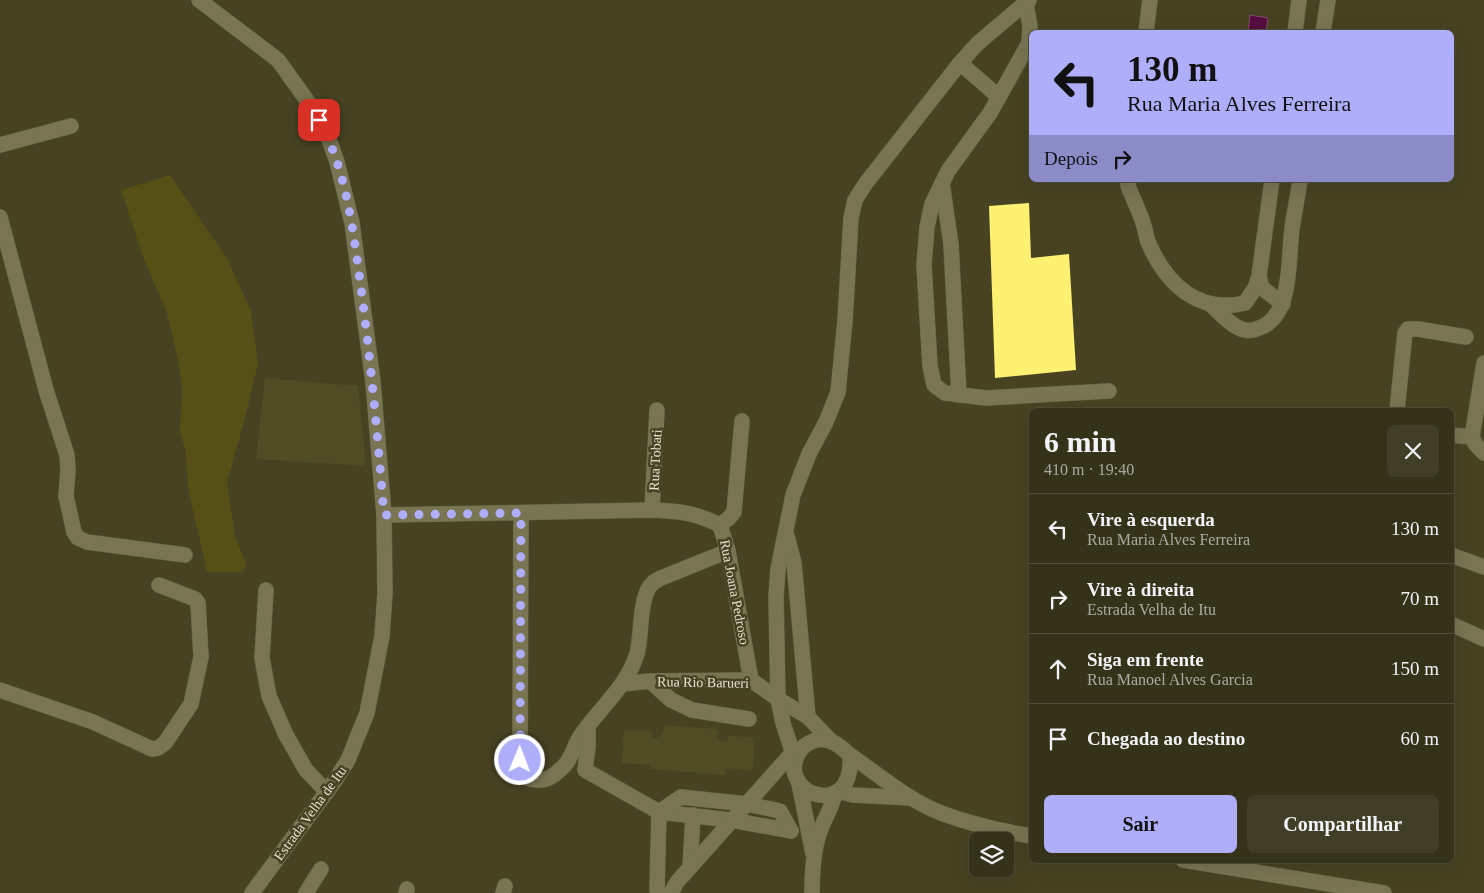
<!DOCTYPE html>
<html lang="pt">
<meta charset="utf-8">
<style>
body{margin:0;font-family:"Times New Roman",serif;background:#403e27;color:#f1f3f6;height:100vh;display:flex;flex-direction:column;font-size:19px;white-space:nowrap}
*{box-sizing:border-box;margin:0}
p{font-size:16px;color:#aaaaa2}
.icon{flex:none;width:28px;height:28px;fill:none;stroke:currentColor;stroke-width:2;stroke-linecap:round;stroke-linejoin:round}
.map{position:relative;flex:1;overflow:hidden}
.details{position:absolute;left:1029px;top:408px;width:425px;height:455px;display:flex;flex-direction:column;background:#35321a;border-radius:8px;box-shadow:0 5px 20px #0002,0 0 0 1px #4f4d39}
.details>*{flex:none}
.guide{position:absolute;left:1029px;top:30px;width:425px;height:152px;border-radius:8px;box-shadow:0 5px 20px #0002,0 0 0 1px #4f4d39;background:#aeaefb;color:#111;overflow:hidden}
.controls{position:absolute;left:969px;top:832px;display:grid;gap:10px}
.controls a{display:grid;place-items:center;width:45px;height:45px;border-radius:8px;background:#35321a;box-shadow:0 5px 20px #0002,0 0 0 1px #4f4d39;font-size:25px}
.pin{position:absolute;display:grid;place-items:center;width:42px;height:42px;color:#fff;margin:-21px;border-radius:10px;box-shadow:0 2px 8px #0006}
.me{position:absolute;width:55px;margin:-28px;rotate:1deg;stroke-linejoin:round;filter:drop-shadow(0 0 4px #0008)}
.turn{display:flex;align-items:center;gap:18px;height:105px;padding:0 15px;font-size:22px}
.turn .icon{width:65px;height:65px;stroke-width:2.5}
.turn b{display:block;font-size:35px;line-height:42px}
.then{display:flex;align-items:center;height:48px;padding:0 15px;background:#0003;gap:10px;font-size:19px}
.round{display:grid;place-items:center;flex:none;width:52px;height:52px;border-radius:8px;background:#403e27}
.head{display:flex;align-items:center;justify-content:space-between;height:85px;padding:0 15px}
h1{font-size:30px;font-weight:700;line-height:38px}
.action{display:flex;gap:10px;margin-top:auto;padding:10px 15px}
.action a{flex:1;height:58px;border-radius:8px;background:#aeaefb;color:#111;font-size:20px;font-weight:700;line-height:58px;text-align:center}
.action a+a{background:#403e27;color:#f1f3f6}
ul{padding:0;list-style:none}
li{display:flex;align-items:center;gap:15px;height:70px;padding:0 15px;border-top:1px solid #4f4d39}
li div{flex:1}
li b{display:block;font-size:19px}
li em{font-style:normal}
.map>svg:first-child{display:block}
.built{fill:#504c23}
.green{fill:#565016}
.water{fill:#570d41;stroke:#814d6c}
.building{fill:#fef171}
.lines{fill:none;stroke-linecap:round;stroke-linejoin:round}
.minor-casing{stroke:#646244;stroke-width:16}
.minor{stroke:#797553;stroke-width:15}
.route{stroke:#aeaefb;stroke-width:9;stroke-dasharray:0 16.2}
.labels{text-anchor:middle;stroke-width:5;stroke-linejoin:round;paint-order:stroke}
.street-label{font-size:14px;fill:#e4e3d0;stroke:#474322}
</style>
<div class="map">
<svg width="1484" height="893" viewBox="0 0 1484 893">
<rect width="100%" height="100%" fill="#474322"/>
<!-- built -->
<g class="built">
<polygon points="265,378 358,386 366,466 256,459"/>
<polygon points="665,725 717,729 718,741 727,741 728,735 754,738 753,771 726,768 725,775 649,769 650,765 622,763 624,730 652,731 652,739 661,736"/>
</g>
<!-- green -->
<polygon class="green" points="170,175 228,260 251,311 258,363 244,422 227,482 235,536 247,566 241,572 207,572 188,488 186,452 180,432 182,390 179,364 167,313 143,257 121,190"/>
<!-- water -->
<polygon class="water" points="1250,15 1268,18 1266,32 1248,32"/>
<!-- building -->
<polygon class="building" points="1029,203 1031,258 1069,254 1076,370 995,378 989,206"/>
<g class="lines">
<!-- minor casing -->
<g class="minor-casing">
<g id="minor">
<polyline points="199,0 278,60 311,106 327,134 337,162 352,223 373,382 384,515 385,593 382,636 367,713 348,760 336,779 252,893"/>
<polyline points="1026,4 1030,26 1029,43 990,113 948,171 932,204 927,227 924,265 930,366 934,385 945,393 986,398 1109,391"/>
<polyline points="1146,32 1150,0"/>
<polyline points="1295,32 1299,0"/>
<polyline points="1323,32 1328,0"/>
<polyline points="960,63 999,97"/>
<polyline points="0,145 71,126"/>
<path d="M 1129,180 L 1128,186 C 1133,199 1140,212 1144,226 C 1146,232 1146,238 1149,244 C 1167,285 1199,314 1245,303 L 1255,288 L 1259,276 L 1272,180"/>
<polyline points="942,183 951,244 959,395"/>
<polyline points="0,217 46,390 67,455 68,470 66,496 74,532 78,538 87,542 185,555"/>
<polyline points="1259,276 1262,288 1283,304"/>
<path d="M 1211,305 C 1221,314 1231,326 1244,330 C 1249,331 1255,330 1259,328 C 1293,317 1288,258 1292,229 C 1294,213 1298,196 1300,180"/>
<polyline points="1484,363 1472,437 1476,445 1484,453"/>
<polyline points="1397,410 1405,333 1408,329 1418,329 1466,337"/>
<polyline points="1451,435 1472,437"/>
<polyline points="652,510 657,410"/>
<path d="M 521,513 L 520,760 C 521,774 525,781 540,780 C 550,780 558,772 565,765 C 572,757 575,744 581,735 C 600,708 627,686 637,654 C 642,636 639,596 652,584 C 654,581 658,580 661,578 L 728,551"/>
<path d="M 384,515 L 652,510 C 679,511 696,513 720,525"/>
<polyline points="720,525 728,551 751,680"/>
<polyline points="720,525 728,519 734,512 742,421"/>
<polyline points="787,536 794,563 808,717"/>
<polyline points="1451,555 1484,567"/>
<polyline points="266,590 262,658 269,696 286,735 306,770 327,792"/>
<polyline points="1451,624 1484,639"/>
<polyline points="650,681 671,700 692,710 749,719"/>
<polyline points="622,684 650,681 751,680 778,699 808,717 830,740"/>
<polyline points="0,690 93,722 152,749 158,748 165,743 191,704 201,657 198,603 195,599 159,585"/>
<polyline points="588,726 588,747 585,770 659,812 731,820 791,831"/>
<path d="M 821,739 C 835,741 840,746 850,755 C 855,821 779,795 797,756 C 802,745 810,741 821,739 Z"/>
<path d="M 850,755 C 879,775 908,800 941,813 C 970,824 1001,831 1031,836"/>
<polyline points="795,760 783,723 778,699 776,597 778,569 793,495 809,454 826,422 838,392 845,321 851,218 855,200 866,183 960,63 978,43 1029,0"/>
<polyline points="799,783 813,854"/>
<polyline points="838,791 853,795 911,798"/>
<polyline points="1183,860 1384,893"/>
<polyline points="690,867 693,815"/>
<polyline points="306,893 321,869"/>
<polyline points="406,893 407,889"/>
<polyline points="503,893 505,886"/>
<polyline points="660,893 657,890 659,812 681,797 747,804 780,811 791,831"/>
<polyline points="671,893 677,882 793,752"/>
<path d="M 812,893 C 812,873 813,853 819,834 C 824,819 832,808 835,793"/>
</g>
</g>
<!-- minor -->
<use href="#minor" class="minor"/>
</g>
<g class="lines">
<!-- route -->
<path class="route" d="M 319,120 C 347,171 353,231 361,288 C 371,364 378,439 384,515 L 521,513 L 520,760"/>
</g>
<g class="labels">
<!-- street labels -->
<g class="street-label">
<text transform="translate(655 460) rotate(-87)" y="5">Rua Tobati</text>
<text transform="translate(735 592) rotate(79)" y="5">Rua Joana Pedroso</text>
<text transform="translate(703 682) rotate(1)" y="5">Rua Rio Barueri</text>
<text transform="translate(310 813) rotate(-54)" y="5">Estrada Velha de Itu</text>
</g>
</g>
</svg>
<div class="controls">
<a><svg class="icon" aria-label="layers" viewBox="0 0 24 24"><path d="M12 4l9 5-9 5-9-5zM3 14l9 5 9-5"/></svg></a>
</div>
<div class="pin" style="left:319px;top:120px;background:#d93025"><svg class="icon" aria-label="arrive" viewBox="0 0 24 24"><path d="M6 21V4h12l-3 4 3 4H6"/></svg></div>
<svg class="me" style="left:520px;top:760px" viewBox="-20 -20 40 40"><circle r="17" fill="#aeaefb" stroke="#fff" stroke-width="3"/><path d="M0-11L8 9 0 5-8 9z" fill="#fff"/></svg>
<div class="guide">
<div class="turn"><svg class="icon" aria-label="left" viewBox="0 0 24 24"><path d="M17 20v-9H6M10 6l-5 5 5 5"/></svg><div><b>130 m</b>Rua Maria Alves Ferreira</div></div>
<div class="then">Depois<svg class="icon" aria-label="right" viewBox="0 0 24 24"><path d="M7 20v-9h11M14 6l5 5-5 5"/></svg></div>
</div>
<section class="details">
<div class="head"><div><h1>6 min</h1><p>410 m · 19:40</p></div><a class="round"><svg class="icon" aria-label="close" viewBox="0 0 24 24"><path d="M6 6l12 12M18 6L6 18"/></svg></a></div>
<ul>
<li><svg class="icon" aria-label="left" viewBox="0 0 24 24"><path d="M17 20v-9H6M10 6l-5 5 5 5"/></svg><div><b>Vire à esquerda</b><p>Rua Maria Alves Ferreira</p></div><em>130 m</em></li>
<li><svg class="icon" aria-label="right" viewBox="0 0 24 24"><path d="M7 20v-9h11M14 6l5 5-5 5"/></svg><div><b>Vire à direita</b><p>Estrada Velha de Itu</p></div><em>70 m</em></li>
<li><svg class="icon" aria-label="ahead" viewBox="0 0 24 24"><path d="M12 20V5M6 11l6-6 6 6"/></svg><div><b>Siga em frente</b><p>Rua Manoel Alves Garcia</p></div><em>150 m</em></li>
<li><svg class="icon" aria-label="arrive" viewBox="0 0 24 24"><path d="M6 21V4h12l-3 4 3 4H6"/></svg><div><b>Chegada ao destino</b></div><em>60 m</em></li>
</ul>
<div class="action"><a>Sair</a><a>Compartilhar</a></div>
</section>
</div>
